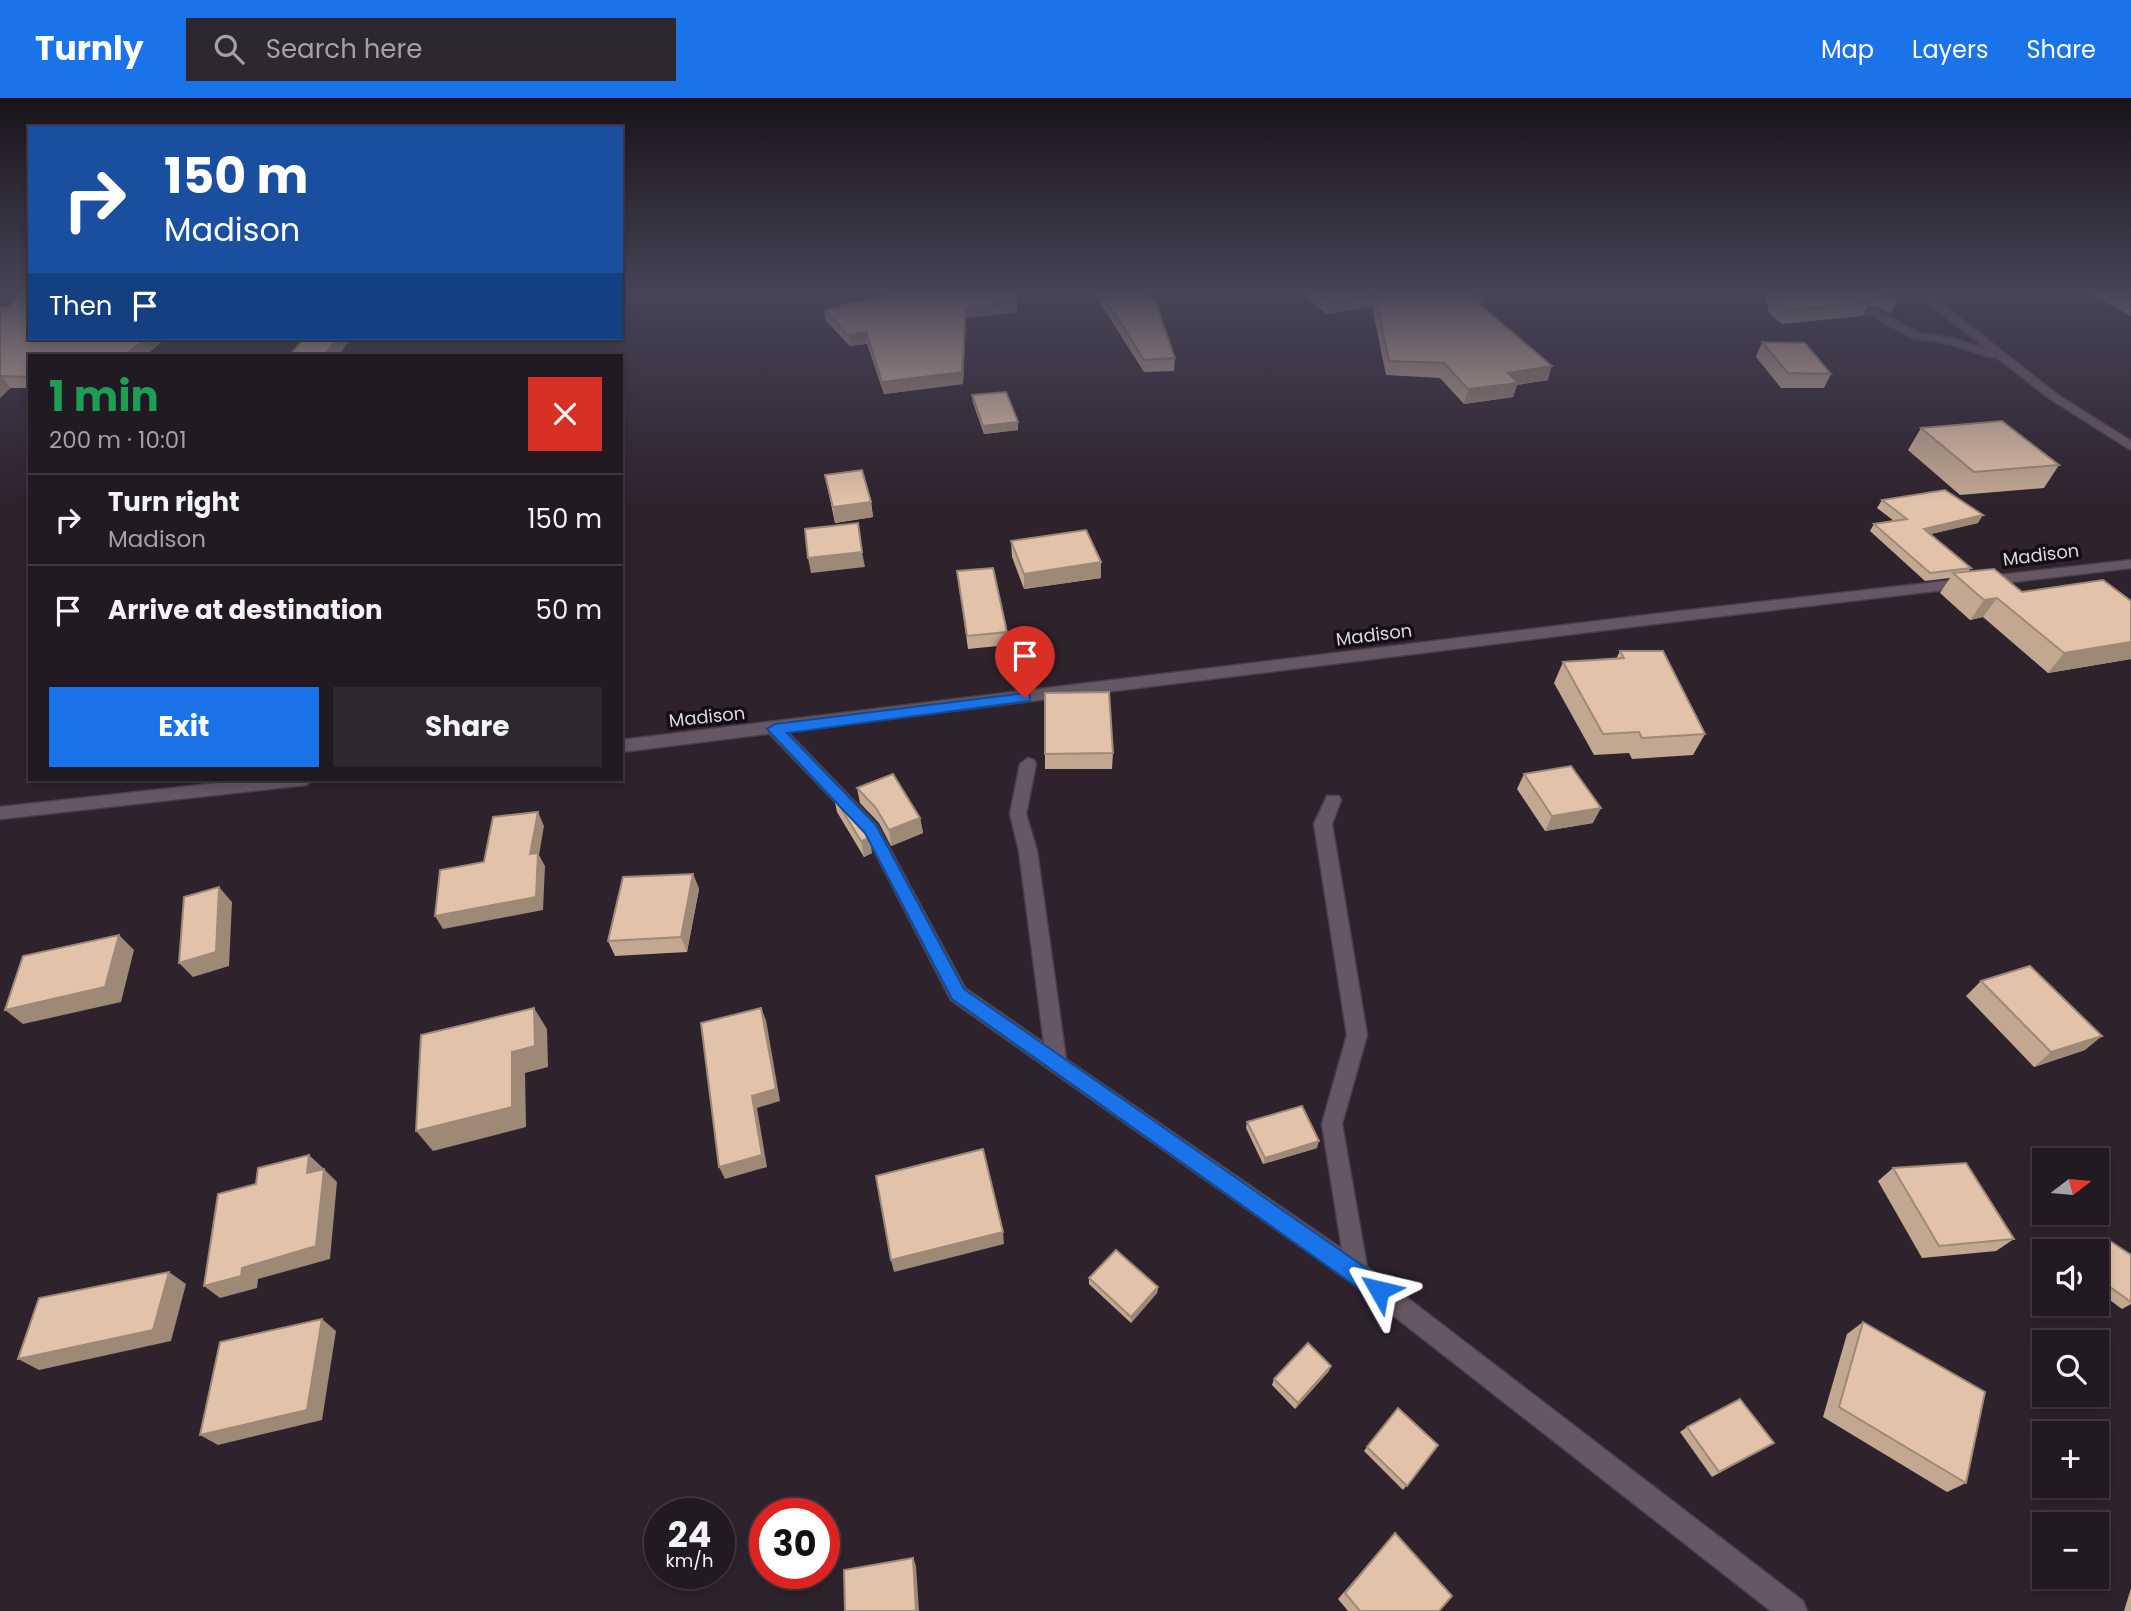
<!DOCTYPE html>
<meta charset="utf-8">
<style>
body{margin:0;font-family:Poppins,sans-serif;background:#2e272f;color:#f1f3f6;height:100vh;display:flex;flex-direction:column;font-size:26px;white-space:nowrap}
*{box-sizing:border-box;margin:0}
p{font-size:23px;color:#a2a1a5}
.icon{flex:none;width:38px;height:38px;fill:none;stroke:currentColor;stroke-width:2;stroke-linecap:round;stroke-linejoin:round}
.map{position:relative;flex:1;overflow:hidden}
.side{position:absolute;left:28px;top:256px;width:595px;height:427px;display:flex;flex-direction:column;background:#221a22;border-radius:0px;box-shadow:0 4px 10px #0003,0 0 0 2px #3f3840}
.side>*{flex:none}
.banner{position:absolute;left:28px;top:28px;width:595px;height:214px;border-radius:0px;box-shadow:0 4px 10px #0003,0 0 0 2px #3f3840;background:#1a4fa0;color:#fff;overflow:hidden}
.needle{width:46px;rotate:74deg}
.tools{position:absolute;left:2032px;top:1050px;display:grid;gap:14px}
.tools a{display:grid;place-items:center;width:77px;height:77px;border-radius:0px;background:#221a22;box-shadow:0 4px 10px #0003,0 0 0 2px #3f3840;font-size:35px}
.speed{position:absolute;left:644px;top:1400px;display:flex;gap:14px;font-size:35px;font-weight:700;text-align:center}
.speed>*{display:grid;place-content:center;width:91px;height:91px;border-radius:50%;background:#221a22;box-shadow:0 4px 10px #0003,0 0 0 2px #3f3840;line-height:1}
.speed small{font-size:18px;font-weight:400}
.speed .limit{border:10px solid #d22;background:#fff;color:#111}
.pin{position:absolute;display:grid;place-items:center;width:60px;height:60px;color:#fff;margin:-72px -30px;border-radius:50% 50% 50% 0;rotate:-45deg;box-shadow:0 0 7px #0007}
.pin .icon{rotate:45deg}
.me{position:absolute;width:77px;margin:-38px;rotate:307deg;stroke-linejoin:round;filter:drop-shadow(0 0 5px #0008)}
.turn{display:flex;align-items:center;gap:24px;height:147px;padding:0 21px;font-size:32px}
.turn .icon{width:91px;height:91px;stroke-width:2.5}
.turn b{display:block;font-size:49px;line-height:60px}
.then{display:flex;align-items:center;height:66px;padding:0 21px;background:#0003;gap:14px;font-size:26px}
.round{display:grid;place-items:center;flex:none;width:74px;height:74px;border-radius:0px;background:#2e272f}
.summary{display:flex;align-items:center;justify-content:space-between;height:119px;padding:0 21px}
h1{font-size:42px;font-weight:700;line-height:52px;color:#1e9e55}
.cta{display:flex;gap:14px;margin-top:auto;padding:14px 21px}
.cta a{flex:1;height:80px;border-radius:0px;background:#1a73e8;color:#fff;font-size:28px;font-weight:700;line-height:80px;text-align:center}
.cta a+a{background:#2e272f;color:#f1f3f6}
ul{padding:0;list-style:none}
li{display:flex;align-items:center;gap:21px;height:91px;padding:0 21px;border-top:2px solid #3f3840}
li div{flex:1}
li b{display:block;font-size:26px}
li em{font-style:normal}
header{display:flex;align-items:center;gap:42px;box-sizing:border-box;height:98px;padding:0 35px;background:#1a73e8;color:#fff}
header strong{font-size:33px}
nav{display:flex;gap:38px;margin-inline-start:auto;font-size:24px}
.search{width:490px;height:63px;background:#2e272f;display:flex;align-items:center;gap:18px;box-sizing:border-box;padding:0 24px;border-radius:0px;color:#a2a1a5;font-size:26px}
.map>svg:first-child{display:block}
.lines{fill:none;stroke-linecap:round;stroke-linejoin:round}
.street-casing{stroke:#4a404a;stroke-width:3}
.secondary-casing{stroke:#4a404a;stroke-width:3}
.street{fill:#655764;fill-rule:evenodd}
.secondary{fill:#655764;fill-rule:evenodd}
.wall{fill:#c2a891}
.shaded-wall{fill:#9e8876}
.building{fill:#e2c3a9;stroke:#9e8876;stroke-width:2}
.route{fill:#1a73e8;stroke:#114b97;stroke-width:2}
.labels{text-anchor:middle;stroke-width:7;stroke-linejoin:round;paint-order:stroke}
.street-label{font-size:18px;fill:#ded6dd;stroke:#130e13}
</style>
<header>
<strong>Turnly</strong>
<div class="search"><svg class="icon" aria-label="search" viewBox="0 0 24 24"><circle cx="10" cy="10" r="6"/><path d="M15 15l6 6"/></svg>Search here</div>
<nav><a>Map</a><a>Layers</a><a>Share</a></nav>
</header>
<div class="map">
<svg width="2131" height="1513" viewBox="0 0 2131 1513">
<rect width="100%" height="100%" fill="#2e222d"/>
<g class="lines">
<!-- street casing -->
<g class="street-casing">
<g id="street">
<polygon points="1796,194 1809,194 1837,205 1877,212 1919,235 1952,240 1987,251 1928,205 1921,194 1931,194 1936,201 2058,297 2131,343 2131,352 2050,301 1996,259 1988,259 1950,246 1912,240 1870,217 1831,210"/>
<polygon points="775,626 781,627 877,727 965,890 1044,945 1019,753 1010,716 1020,666 1028,660 1034,662 1036,666 1026,716 1037,753 1066,961 1342,1151 1322,1026 1347,937 1314,726 1327,698 1339,698 1341,702 1332,726 1367,937 1342,1026 1367,1169 1803,1503 1807,1513 1771,1513 1349,1183 951,902 865,735 769,635 767,631 769,627"/>
</g>
</g>
<!-- secondary casing -->
<g class="secondary-casing">
<g id="secondary">
<polygon points="2131,462 2131,470 1663,525 621,654 621,642 1663,515"/>
<polygon points="255,681 314,681 306,687 0,721 0,709"/>
</g>
</g>
<!-- street -->
<use href="#street" class="street"/>
<!-- secondary -->
<use href="#secondary" class="secondary"/>
</g>
<!-- wall -->
<g class="wall">
<polygon points="877,194 1012,194 1017,203 1017,214 966,220 963,286 884,296 867,246 850,248 826,223 824,212 880,198"/>
<polygon points="1093,194 1147,194 1175,260 1174,273 1144,274"/>
<polygon points="1302,194 1472,194 1483,209 1548,282 1517,287 1513,299 1464,306 1440,280 1386,277 1372,209 1326,216"/>
<polygon points="1764,194 1883,194 1897,203 1890,216 1877,209 1868,208 1863,218 1782,226 1769,215"/>
<polygon points="2089,194 2131,194 2131,218 2088,195"/>
<polygon points="0,209 30,240 166,240 146,257 30,257 30,290 10,290 0,300"/>
<polygon points="1762,244 1831,276 1824,290 1781,290 1756,259"/>
<polygon points="972,297 1018,324 1018,332 984,336 973,305"/>
<polygon points="1921,330 2059,367 2044,390 1960,397 1908,352"/>
<polygon points="825,377 871,404 873,419 835,425"/>
<polygon points="1882,402 1978,425 1930,436 1971,470 1968,474 2022,494 2131,503 2131,561 2048,575 1983,519 1970,522 1940,495 1950,480 1925,483 1870,433 1874,426 1894,423 1877,410"/>
<polygon points="1011,443 1101,480 1024,491 1012,459"/>
<polygon points="957,473 1007,534 1008,547 968,551"/>
<polygon points="1620,553 1705,636 1693,657 1632,661 1629,655 1594,657 1554,585 1563,564 1616,561"/>
<polygon points="1045,595 1113,655 1112,671 1045,671"/>
<polygon points="1524,676 1593,725 1545,733 1517,691"/>
<polygon points="857,690 920,720 923,735 891,748 879,725 860,705"/>
<polygon points="834,699 872,755 864,759 837,714"/>
<polygon points="693,776 699,791 687,854 615,858 608,843"/>
<polygon points="1981,883 2085,952 2034,969 1966,898"/>
<polygon points="1247,1024 1317,1050 1263,1066 1246,1030"/>
<polygon points="1893,1070 2014,1141 1996,1153 1922,1160 1878,1083"/>
<polygon points="2110,1143 2131,1157 2131,1206 2122,1211 2096,1192 2096,1155 2100,1149"/>
<polygon points="1089,1180 1158,1189 1157,1195 1131,1225 1089,1186"/>
<polygon points="1863,1224 1966,1385 1947,1394 1823,1319 1847,1236"/>
<polygon points="1329,1273 1295,1311 1272,1287 1274,1281"/>
<polygon points="1687,1329 1774,1345 1712,1379 1680,1334"/>
<polygon points="1438,1347 1403,1392 1364,1353 1367,1349"/>
<polygon points="1395,1435 1439,1513 1348,1513 1338,1501"/>
<polygon points="2131,1490 2131,1513 2124,1513"/>
</g>
<!-- shaded-wall -->
<g class="shaded-wall">
<polygon points="1375,196 1372,209 1326,216 1328,203"/>
<polygon points="1017,203 1017,214 966,220 963,286 884,296 882,284 966,209"/>
<polygon points="866,234 867,246 850,248 848,237"/>
<polygon points="146,240 166,240 146,257 125,257"/>
<polygon points="337,240 351,240 339,257 325,257"/>
<polygon points="565,240 581,240 565,242"/>
<polygon points="1552,268 1548,282 1517,287 1513,299 1464,306 1468,291 1508,275"/>
<polygon points="2,278 10,290 0,300 0,280"/>
<polygon points="1018,324 1018,332 984,336 983,328"/>
<polygon points="871,404 873,419 835,425 833,409"/>
<polygon points="1983,417 1978,425 1919,439 1924,431"/>
<polygon points="862,454 865,469 811,475 808,460"/>
<polygon points="1101,464 1101,480 1024,491 1024,476"/>
<polygon points="1997,500 1983,519 1970,522 1984,502"/>
<polygon points="2131,544 2131,561 2048,575 2064,555"/>
<polygon points="1601,710 1593,725 1545,733 1552,718"/>
<polygon points="538,714 544,728 539,757 545,768 543,812 443,831 435,818 530,756"/>
<polygon points="920,720 923,735 891,748 889,732"/>
<polygon points="870,740 872,755 864,759 861,743"/>
<polygon points="693,776 699,791 687,854 681,839"/>
<polygon points="219,789 232,804 229,868 193,879 179,865"/>
<polygon points="119,837 134,852 121,904 23,926 5,912"/>
<polygon points="534,910 547,931 548,969 525,975 526,1029 433,1053 416,1033"/>
<polygon points="761,910 766,922 780,1003 757,1010 767,1069 725,1081 719,1069"/>
<polygon points="2102,938 2085,952 2034,969 2051,954"/>
<polygon points="1319,1043 1317,1050 1263,1066 1265,1060"/>
<polygon points="309,1057 323,1070 321,1088 307,1075"/>
<polygon points="324,1071 337,1084 330,1161 258,1181 257,1190 220,1200 204,1188 242,1170"/>
<polygon points="1003,1134 1004,1146 894,1174 891,1162"/>
<polygon points="169,1174 186,1186 171,1243 39,1272 18,1261"/>
<polygon points="1158,1189 1157,1195 1131,1225 1131,1219"/>
<polygon points="322,1221 336,1233 322,1322 218,1347 200,1337"/>
<polygon points="1331,1268 1329,1273 1295,1311 1298,1305"/>
<polygon points="913,1460 916,1468 919,1513 916,1513"/>
</g>
<!-- building -->
<g class="building">
<polygon points="20,194 30,194 30,240 146,240 125,257 30,257 30,279 2,278 0,280 0,209 8,209"/>
<polygon points="883,194 1012,194 1017,203 966,209 962,274 882,284 866,234 848,237 824,212 886,197"/>
<polygon points="1101,194 1147,194 1157,208 1175,260 1144,262"/>
<polygon points="1318,194 1472,194 1484,204 1478,205 1552,268 1508,275 1518,285 1468,291 1444,265 1389,263 1375,196 1328,203"/>
<polygon points="1773,194 1824,194 1836,199 1870,205 1788,212 1775,202"/>
<polygon points="1870,194 1883,194 1897,203 1884,196"/>
<polygon points="2117,194 2131,194 2131,201"/>
<polygon points="304,240 337,240 325,257 290,257"/>
<polygon points="1762,244 1805,245 1831,276 1788,275"/>
<polygon points="1006,294 1018,324 983,328 972,297"/>
<polygon points="2002,323 2059,367 1974,374 1921,330"/>
<polygon points="862,372 871,404 833,409 825,377"/>
<polygon points="1945,392 1983,417 1924,431 1971,470 1930,475 1874,426 1907,421 1882,402"/>
<polygon points="858,425 862,454 808,460 805,431"/>
<polygon points="1086,432 1101,464 1024,476 1011,443"/>
<polygon points="993,470 1007,534 967,538 957,473"/>
<polygon points="1994,471 2022,494 2103,482 2131,503 2131,544 2064,555 1997,500 1984,502 1953,475"/>
<polygon points="1620,553 1663,553 1705,636 1642,640 1639,634 1603,636 1563,564 1624,560"/>
<polygon points="1109,594 1113,655 1045,656 1045,595"/>
<polygon points="1571,668 1601,710 1552,718 1524,676"/>
<polygon points="893,676 920,720 889,732 876,710 857,690"/>
<polygon points="837,697 860,721 870,740 861,743 834,699"/>
<polygon points="538,714 530,756 538,755 536,799 435,818 440,772 484,764 493,719"/>
<polygon points="693,776 681,839 608,843 623,779"/>
<polygon points="219,789 216,854 179,865 184,799"/>
<polygon points="119,837 105,889 5,912 23,858"/>
<polygon points="2030,868 2102,938 2051,954 1981,883"/>
<polygon points="534,910 535,948 512,954 512,1009 416,1033 421,937"/>
<polygon points="761,910 776,991 752,998 762,1057 719,1069 701,925"/>
<polygon points="1302,1008 1319,1043 1265,1060 1247,1024"/>
<polygon points="983,1051 1003,1134 891,1162 876,1078"/>
<polygon points="309,1057 307,1075 324,1071 316,1148 242,1170 241,1178 204,1188 218,1096 256,1086 258,1070"/>
<polygon points="1966,1065 2014,1141 1939,1148 1893,1070"/>
<polygon points="2110,1143 2131,1157 2131,1204 2096,1179 2096,1165"/>
<polygon points="1116,1152 1158,1189 1131,1219 1089,1180"/>
<polygon points="169,1174 153,1232 18,1261 39,1200"/>
<polygon points="322,1221 307,1312 200,1337 220,1244"/>
<polygon points="1863,1224 1985,1294 1966,1385 1839,1309"/>
<polygon points="1308,1245 1331,1268 1298,1305 1274,1281"/>
<polygon points="1740,1301 1774,1345 1719,1374 1687,1329"/>
<polygon points="1398,1310 1438,1347 1407,1388 1367,1349"/>
<polygon points="1395,1435 1452,1498 1439,1513 1360,1513 1345,1495"/>
<polygon points="913,1460 916,1513 845,1513 844,1472"/>
</g>
<!-- sky -->
<linearGradient id="sky" x2="0" y2="1"><stop stop-color="#191319"/><stop offset="0.48" stop-color="#464457"/><stop offset="1" stop-color="#464457" stop-opacity="0"/></linearGradient>
<rect width="2131" height="405" fill="url(#sky)"/>
<!-- route -->
<polygon class="route" points="1025,595 1030,597 1030,603 787,635 876,727 964,891 1386,1184 1389,1192 1386,1199 1379,1202 1371,1199 952,901 865,735 767,631 775,626"/>
<g class="labels">
<!-- street labels -->
<g class="street-label">
<text transform="translate(2041 457) rotate(-7)" y="6">Madison</text>
<text transform="translate(1374 537) rotate(-7)" y="6">Madison</text>
<text transform="translate(707 619) rotate(-6)" y="6">Madison</text>
</g>
</g>
</svg>
<div class="tools">
<a><svg class="needle" viewBox="-14 -14 28 28"><path d="M0-13l5 13h-10z" fill="#e53935"/><path d="M0 13l5-13h-10z" fill="#a2a1a5"/></svg></a>
<a><svg class="icon" aria-label="sound" viewBox="0 0 24 24"><path d="M4 9h4l5-4v14l-5-4H4zM17 9q2 3 0 6"/></svg></a>
<a><svg class="icon" aria-label="search" viewBox="0 0 24 24"><circle cx="10" cy="10" r="6"/><path d="M15 15l6 6"/></svg></a>
<a>+</a>
<a>−</a>
</div>
<div class="speed"><div>24<small>km/h</small></div><div class="limit">30</div></div>
<div class="pin" style="left:1025px;top:600px;background:#d93025"><svg class="icon" aria-label="arrive" viewBox="0 0 24 24"><path d="M6 21V4h12l-3 4 3 4H6"/></svg></div>
<svg class="me" style="left:1379px;top:1192px" viewBox="-20 -20 40 40"><path d="M0-17L14 15 0 8-14 15z" fill="#1a73e8" stroke="#fff" stroke-width="4"/></svg>
<div class="banner">
<div class="turn"><svg class="icon" aria-label="right" viewBox="0 0 24 24"><path d="M7 20v-9h11M14 6l5 5-5 5"/></svg><div><b>150 m</b>Madison</div></div>
<div class="then">Then<svg class="icon" aria-label="arrive" viewBox="0 0 24 24"><path d="M6 21V4h12l-3 4 3 4H6"/></svg></div>
</div>
<section class="side">
<div class="summary"><div><h1>1 min</h1><p>200 m · 10:01</p></div><a class="round" style="background:#d93025;color:#fff"><svg class="icon" aria-label="close" viewBox="0 0 24 24"><path d="M6 6l12 12M18 6L6 18"/></svg></a></div>
<ul>
<li><svg class="icon" aria-label="right" viewBox="0 0 24 24"><path d="M7 20v-9h11M14 6l5 5-5 5"/></svg><div><b>Turn right</b><p>Madison</p></div><em>150 m</em></li>
<li><svg class="icon" aria-label="arrive" viewBox="0 0 24 24"><path d="M6 21V4h12l-3 4 3 4H6"/></svg><div><b>Arrive at destination</b></div><em>50 m</em></li>
</ul>
<div class="cta"><a>Exit</a><a>Share</a></div>
</section>
</div>
